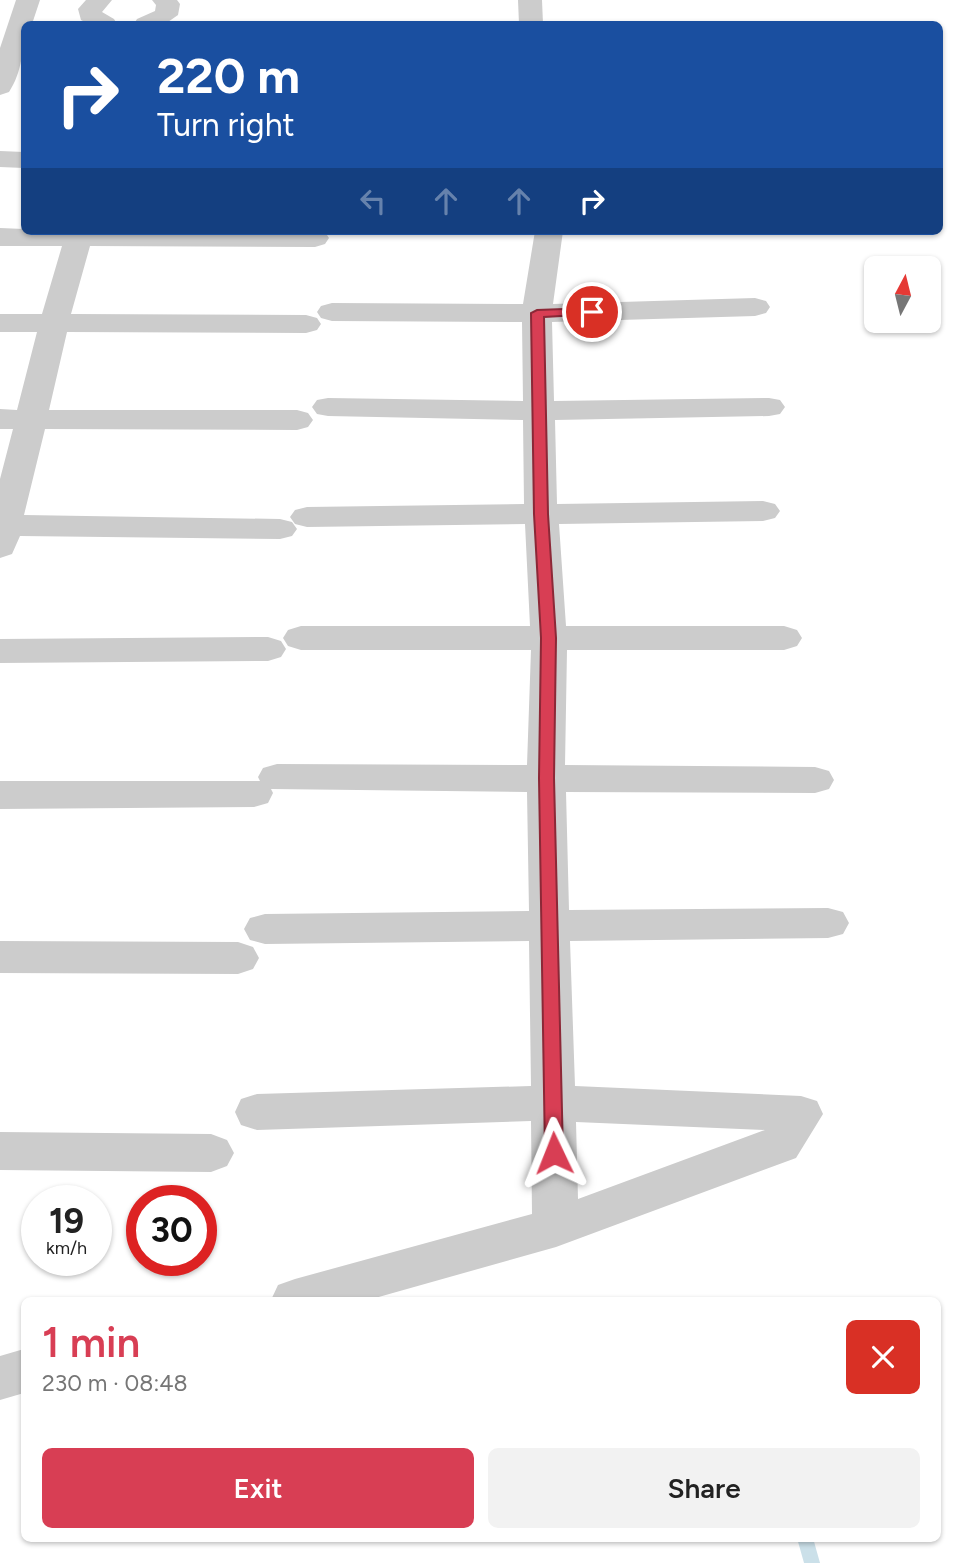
<!DOCTYPE html>
<meta charset="utf-8">
<style>
body{margin:0;font-family:Figtree,sans-serif;background:#f2f2f2;color:#222;height:100vh;display:flex;flex-direction:column;font-size:26px;white-space:nowrap}
*{box-sizing:border-box;margin:0}
p{font-size:23px;color:#767676}
.icon{flex:none;width:38px;height:38px;fill:none;stroke:currentColor;stroke-width:2;stroke-linecap:round;stroke-linejoin:round}
.map{position:relative;flex:1;overflow:hidden}
.sheet{position:absolute;left:21px;top:1297px;width:920px;height:245px;display:flex;flex-direction:column;background:#fff;border-radius:10px;box-shadow:0 2px 5px #0004}
.sheet>*{flex:none}
.top-card{position:absolute;left:21px;top:21px;width:922px;height:214px;border-radius:10px;box-shadow:0 2px 5px #0004;background:#1a4fa0;color:#fff;overflow:hidden}
.needle{width:46px;rotate:7deg}
.fabs{position:absolute;left:864px;top:256px;display:grid;gap:14px}
.fabs a{display:grid;place-items:center;width:77px;height:77px;border-radius:10px;background:#fff;box-shadow:0 2px 5px #0004;font-size:35px}
.speed{position:absolute;left:21px;top:1185px;display:flex;gap:14px;font-size:35px;font-weight:700;text-align:center}
.speed>*{display:grid;place-content:center;width:91px;height:91px;border-radius:50%;background:#fff;box-shadow:0 2px 5px #0004;line-height:1}
.speed small{font-size:18px;font-weight:400}
.speed .limit{border:10px solid #d22;background:#fff;color:#111}
.pin{position:absolute;display:grid;place-items:center;width:60px;height:60px;color:#fff;margin:-30px;border:4px solid #fff;border-radius:50%;box-shadow:0 2px 7px #0007}
.me{position:absolute;width:77px;margin:-38px;rotate:358deg;stroke-linejoin:round;filter:drop-shadow(0 0 5px #0008)}
.turn{display:flex;align-items:center;gap:24px;height:147px;padding:0 21px;font-size:32px}
.turn .icon{width:91px;height:91px;stroke-width:2.5}
.turn b{display:block;font-size:49px;line-height:60px}
.lanes{display:flex;align-items:center;height:66px;padding:0 21px;background:#0003;justify-content:center;gap:35px;direction:ltr}
.lanes .off{opacity:.35}
.round{display:grid;place-items:center;flex:none;width:74px;height:74px;border-radius:10px;background:#f2f2f2}
.summary{display:flex;align-items:center;justify-content:space-between;height:119px;padding:0 21px}
h1{font-size:42px;font-weight:600;line-height:52px;color:#d83e54}
.action{display:flex;gap:14px;margin-top:auto;padding:14px 21px}
.action a{flex:1;height:80px;border-radius:10px;background:#d83e54;color:#fff;font-size:28px;font-weight:600;line-height:80px;text-align:center}
.action a+a{background:#f2f2f2;color:#222}
.map>svg:first-child{display:block}
.lines{fill:none;stroke-linecap:round;stroke-linejoin:round}
.stream{fill:#cbe0e9;fill-rule:evenodd}
.minor{fill:#ccc;fill-rule:evenodd}
.route{fill:#d83e54;stroke:#8c2837;stroke-width:2}
</style>
<div class="map">
<svg width="964" height="1563" viewBox="0 0 964 1563">
<rect width="100%" height="100%" fill="#fff"/>
<g class="lines">
<!-- stream -->
<polygon class="stream" points="797,1538 813,1538 820,1563 804,1563"/>
<!-- minor -->
<g class="minor">
<path d="M 16,0 L 40,0 L 32,24 L 24,24 C 24,47 22,73 9,92 L 0,95 L 0,48 Z"/>
<polygon points="86,0 112,0 102,12 114,19 117,24 89,24 81,20 78,9"/>
<polygon points="152,0 177,0 180,4 178,15 165,24 134,24 137,19 155,11 156,5"/>
<polygon points="518,0 542,0 543,24 519,24"/>
<polygon points="0,151 24,152 24,168 0,167"/>
<polygon points="0,228 24,229 24,231 325,232 329,238 325,244 315,247 90,246 71,314 306,315 317,318 321,324 317,330 306,333 67,332 49,410 297,410 308,413 313,420 308,427 297,430 45,429 24,515 280,519 292,522 297,529 292,536 280,539 20,536 12,554 0,558 0,479 13,429 0,429 0,409 17,410 37,332 0,332 0,314 42,314 62,246 0,246"/>
<path d="M 535,231 L 563,231 L 553,304 L 755,298 L 766,301 L 770,307 L 766,313 L 755,316 L 552,322 L 554,401 L 769,398 L 780,400 L 785,407 L 780,414 L 769,416 L 555,420 L 557,504 L 763,501 L 775,504 L 780,511 L 775,518 L 763,521 L 559,524 L 566,626 L 784,626 L 797,630 L 802,638 L 797,646 L 784,650 L 567,650 L 565,765 L 815,767 L 829,771 L 834,780 L 829,789 L 815,793 L 566,792 L 569,910 L 828,908 L 843,912 L 849,923 L 843,934 L 828,938 L 570,941 L 575,1086 L 801,1096 L 817,1101 L 823,1114 L 796,1158 L 556,1247 L 368,1300 L 271,1300 L 278,1285 L 295,1279 L 532,1214 L 531,1121 L 257,1130 L 241,1125 L 235,1112 L 241,1099 L 257,1094 L 531,1086 L 529,941 L 265,944 L 250,940 L 244,929 L 250,918 L 265,914 L 529,911 L 527,792 L 271,789 L 273,793 L 268,803 L 254,807 L 0,809 L 0,781 L 260,781 L 258,777 L 263,768 L 277,764 L 527,765 L 531,650 L 301,650 L 288,646 L 283,638 L 288,630 L 301,626 L 530,626 L 525,524 L 307,527 L 295,524 L 290,517 L 295,510 L 307,507 L 524,504 L 523,420 L 328,416 L 317,414 L 312,407 L 317,400 L 328,398 L 523,401 L 522,322 L 332,321 L 321,318 L 317,312 L 321,306 L 332,303 L 523,304 ZM 576,1122 L 765,1130 L 578,1199 Z"/>
<polygon points="268,637 281,641 286,649 281,657 268,661 0,663 0,639"/>
<polygon points="0,941 238,942 253,947 259,958 253,969 238,974 0,973"/>
<polygon points="0,1132 211,1134 227,1140 234,1153 227,1166 211,1172 0,1170"/>
<polygon points="24,1349 24,1393 0,1400 0,1356"/>
</g>
</g>
<!-- route -->
<polygon class="route" points="592,308 596,309 596,314 544,317 548,514 556,638 554,778 563,1153 561,1158 554,1161 547,1158 545,1153 539,778 541,638 534,514 531,313 537,310"/>
</svg>
<div class="fabs">
<a><svg class="needle" viewBox="-14 -14 28 28"><path d="M0-13l5 13h-10z" fill="#e53935"/><path d="M0 13l5-13h-10z" fill="#767676"/></svg></a>
</div>
<div class="speed"><div>19<small>km/h</small></div><div class="limit">30</div></div>
<div class="pin" style="left:592px;top:312px;background:#d93025"><svg class="icon" aria-label="arrive" viewBox="0 0 24 24"><path d="M6 21V4h12l-3 4 3 4H6"/></svg></div>
<svg class="me" style="left:554px;top:1153px" viewBox="-20 -20 40 40"><path d="M0-17L14 15 0 8-14 15z" fill="#d83e54" stroke="#fff" stroke-width="4"/></svg>
<div class="top-card">
<div class="turn"><svg class="icon" aria-label="right" viewBox="0 0 24 24"><path d="M7 20v-9h11M14 6l5 5-5 5"/></svg><div><b>220 m</b>Turn right</div></div>
<div class="lanes"><svg class="icon off" aria-label="left" viewBox="0 0 24 24"><path d="M17 20v-9H6M10 6l-5 5 5 5"/></svg><svg class="icon off" aria-label="ahead" viewBox="0 0 24 24"><path d="M12 20V5M6 11l6-6 6 6"/></svg><svg class="icon off" aria-label="ahead" viewBox="0 0 24 24"><path d="M12 20V5M6 11l6-6 6 6"/></svg><svg class="icon" aria-label="right" viewBox="0 0 24 24"><path d="M7 20v-9h11M14 6l5 5-5 5"/></svg></div>
</div>
<section class="sheet">
<div class="summary"><div><h1>1 min</h1><p>230 m · 08:48</p></div><a class="round" style="background:#d93025;color:#fff"><svg class="icon" aria-label="close" viewBox="0 0 24 24"><path d="M6 6l12 12M18 6L6 18"/></svg></a></div>
<div class="action"><a>Exit</a><a>Share</a></div>
</section>
</div>
